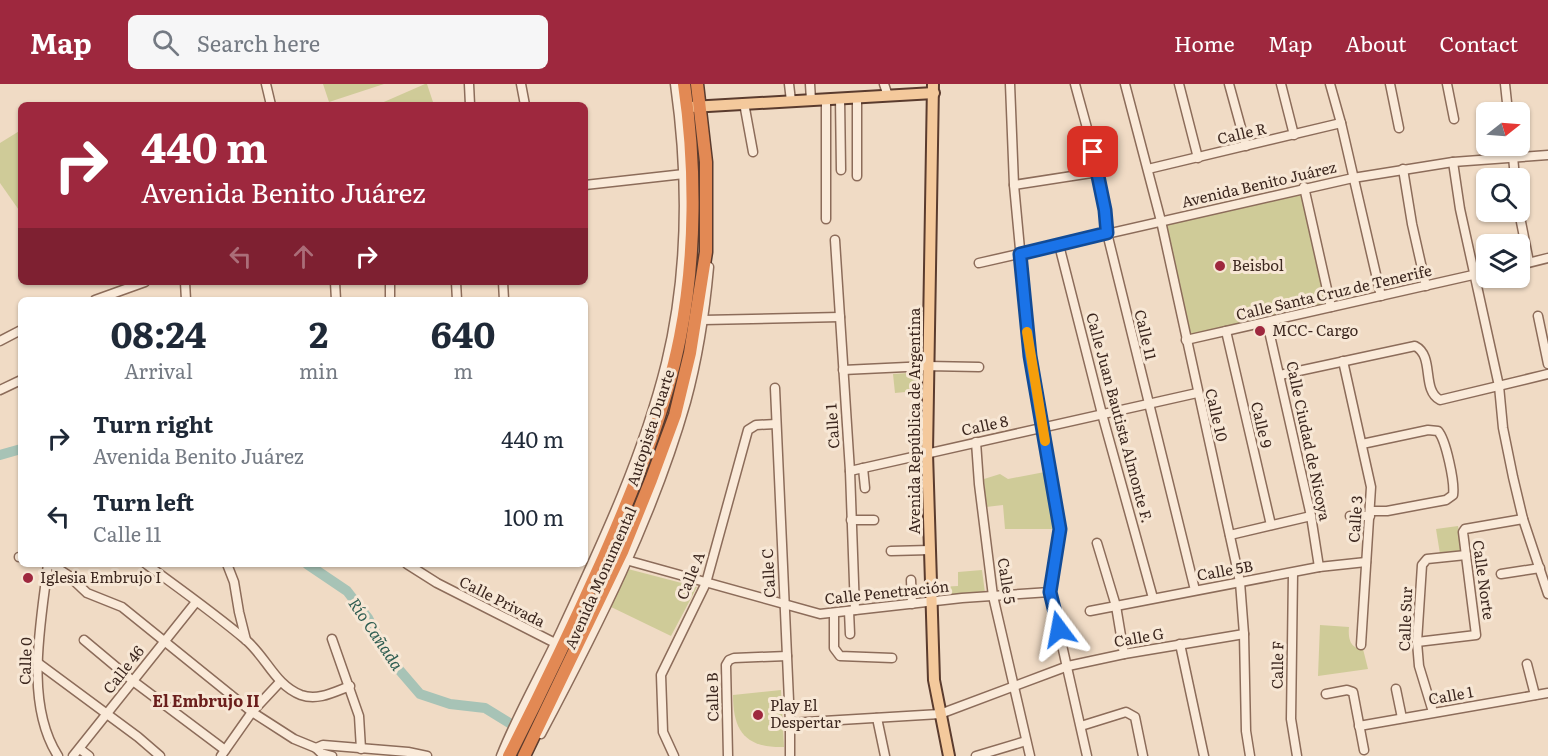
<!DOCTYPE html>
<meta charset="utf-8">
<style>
body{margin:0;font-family:Literata,serif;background:#f6f6f7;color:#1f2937;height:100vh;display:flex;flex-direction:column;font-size:22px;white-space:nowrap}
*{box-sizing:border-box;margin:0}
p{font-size:20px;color:#747a83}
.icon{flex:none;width:33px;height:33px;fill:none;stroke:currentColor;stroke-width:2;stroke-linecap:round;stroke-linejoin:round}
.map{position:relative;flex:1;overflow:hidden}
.side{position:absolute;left:18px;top:213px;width:570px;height:270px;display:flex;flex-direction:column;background:#fff;border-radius:9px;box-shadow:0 2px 4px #0004}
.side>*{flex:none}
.top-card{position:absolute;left:18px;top:18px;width:570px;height:183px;border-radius:9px;box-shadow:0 2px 4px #0004;background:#9e283e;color:#fff;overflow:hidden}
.needle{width:39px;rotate:73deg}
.buttons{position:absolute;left:1476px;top:18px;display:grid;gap:12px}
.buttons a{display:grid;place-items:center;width:54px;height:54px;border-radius:9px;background:#fff;box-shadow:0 2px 4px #0004;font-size:30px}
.pin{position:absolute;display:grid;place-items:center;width:51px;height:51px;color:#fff;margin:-26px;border-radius:12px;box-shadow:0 3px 9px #0006}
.me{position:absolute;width:66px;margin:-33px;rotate:347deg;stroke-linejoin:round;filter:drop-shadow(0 0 4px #0008)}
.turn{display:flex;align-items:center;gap:21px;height:126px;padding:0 24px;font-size:27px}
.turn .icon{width:78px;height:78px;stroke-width:2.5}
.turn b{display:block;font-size:42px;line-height:51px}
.lanes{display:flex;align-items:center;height:57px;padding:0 24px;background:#0003;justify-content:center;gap:30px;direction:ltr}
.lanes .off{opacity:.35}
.eta{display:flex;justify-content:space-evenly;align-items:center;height:102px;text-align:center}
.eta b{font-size:36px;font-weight:700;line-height:42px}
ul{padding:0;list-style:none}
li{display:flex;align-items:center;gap:18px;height:78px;padding:0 24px}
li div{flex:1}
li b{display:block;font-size:22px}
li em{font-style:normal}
header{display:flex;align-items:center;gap:36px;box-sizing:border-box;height:84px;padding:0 30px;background:#9e283e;color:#fff}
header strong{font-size:28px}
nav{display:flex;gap:33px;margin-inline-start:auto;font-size:21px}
.search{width:420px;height:54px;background:#f6f6f7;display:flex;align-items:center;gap:15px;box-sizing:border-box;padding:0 21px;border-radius:9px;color:#747a83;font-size:22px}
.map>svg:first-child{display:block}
.green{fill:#cfcb98}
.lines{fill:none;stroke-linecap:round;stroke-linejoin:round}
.river{stroke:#a7c3b6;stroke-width:10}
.minor-casing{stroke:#8c6c5a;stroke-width:11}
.major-casing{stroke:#5a3b2e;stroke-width:14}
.highway-casing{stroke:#5a3b2e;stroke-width:15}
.minor{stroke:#faead9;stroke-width:8}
.major{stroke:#f4c99c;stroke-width:10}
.highway{stroke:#e28954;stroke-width:12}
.route-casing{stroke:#114b97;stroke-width:15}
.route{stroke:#1a73e8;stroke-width:10}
.slow{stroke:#f59e0b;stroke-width:10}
.poi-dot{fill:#9e283e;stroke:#f7e7d5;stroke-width:2}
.labels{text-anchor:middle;stroke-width:6;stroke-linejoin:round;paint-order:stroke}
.street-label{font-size:15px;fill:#3c271f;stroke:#f7e7d5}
.poi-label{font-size:15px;fill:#3c271f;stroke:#f7e7d5;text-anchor:start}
.water-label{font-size:16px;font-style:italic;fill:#2d5c50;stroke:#f7e7d5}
.neighbourhood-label{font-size:16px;font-weight:bold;fill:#6a1e1c;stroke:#f7e7d5}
</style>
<header>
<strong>Map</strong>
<div class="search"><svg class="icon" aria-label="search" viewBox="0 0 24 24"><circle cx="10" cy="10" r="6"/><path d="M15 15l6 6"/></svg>Search here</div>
<nav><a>Home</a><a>Map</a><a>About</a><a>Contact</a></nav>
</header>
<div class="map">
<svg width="1548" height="672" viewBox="0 0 1548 672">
<rect width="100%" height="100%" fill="#f0dbc5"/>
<!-- green -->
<g class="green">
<polygon points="323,0 384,0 329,18"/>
<polygon points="425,0 427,0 434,21 377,21"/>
<polygon points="21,46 21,129 0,99 0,59"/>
<polygon points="1304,103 1331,223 1186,256 1161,137"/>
<polygon points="924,288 925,306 895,309 893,290"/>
<polygon points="1050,387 1060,445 1005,445 1003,421 986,423 984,395 1000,390 1008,395"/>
<polygon points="1458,442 1463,467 1440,470 1436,445"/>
<polygon points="628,485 697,503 671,552 609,522"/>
<polygon points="982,486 985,509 937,513 937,503 958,502 958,488"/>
<path d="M 1320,541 L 1349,543 C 1348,554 1350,565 1363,565 L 1368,585 L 1318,592 Z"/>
<path d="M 781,606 L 784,663 C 746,664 733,648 733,611 Z"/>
</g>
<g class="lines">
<!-- river -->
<g class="river">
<polyline points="0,371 21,365"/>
<polyline points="307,480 347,507 368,534 389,574 420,610 450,620 485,624 511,640"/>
</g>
<!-- minor casing -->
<g class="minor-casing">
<g id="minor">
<polyline points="266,0 271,21"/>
<polyline points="469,0 470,21"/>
<polyline points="521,0 525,21"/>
<polyline points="789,0 791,17"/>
<polyline points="810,0 811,16"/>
<polyline points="884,0 888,12"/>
<polyline points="1010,0 1014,101 1030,272 1060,445 1050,508 1087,672"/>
<path d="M 1075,0 C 1088,49 1104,98 1107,149 L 1195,506"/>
<polyline points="1125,0 1161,137 1240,498 1244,550 1246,647 1250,672"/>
<polyline points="1179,0 1198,74"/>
<polyline points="1229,0 1246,62"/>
<polyline points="1281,0 1294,51"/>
<polyline points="1330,0 1341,39 1381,212"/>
<polyline points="1390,0 1399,44"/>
<polyline points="1447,0 1454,35"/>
<polyline points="1505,0 1508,28"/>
<polyline points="857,13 857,92"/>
<polyline points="840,14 841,86"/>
<polyline points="826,15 826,135"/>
<polyline points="744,19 753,68"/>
<polyline points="1512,62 1515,94"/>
<polyline points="1453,78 1460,125 1499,302 1503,344 1513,393 1523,435 1548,510"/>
<polyline points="1148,85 1341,39"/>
<polyline points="1403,85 1412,140 1426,202"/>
<polyline points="585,101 684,90"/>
<polyline points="1014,101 1098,88"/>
<polyline points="1304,103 1331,223"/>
<polyline points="1519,128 1529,178"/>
<polyline points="835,156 850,387 855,526"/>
<polyline points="1059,161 1102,330 1153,514"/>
<polyline points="979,179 1353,94 1453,78 1548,71"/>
<polyline points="1520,181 1548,174"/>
<polyline points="185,198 186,216"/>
<polyline points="335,198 336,216"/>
<polyline points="390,198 390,216"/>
<polyline points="456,198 457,216"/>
<polyline points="503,198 504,216"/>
<polyline points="95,216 145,198"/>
<polyline points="1538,232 1548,280"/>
<polyline points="703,236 840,233"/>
<polyline points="1267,238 1311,432 1319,483"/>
<polyline points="1226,247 1271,441"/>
<polyline points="1186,256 1486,188"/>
<polyline points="0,257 21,246"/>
<polyline points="1343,277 1371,403 1361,561"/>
<polyline points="843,286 928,282 979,283"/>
<path d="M 1280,291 L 1415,262 C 1435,272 1421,306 1440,316 L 1548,290"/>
<polyline points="775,304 790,639 790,672"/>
<polyline points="0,306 21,296"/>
<polyline points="976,358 979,400 993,512 1030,672"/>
<path d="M 1362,360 L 1428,346 L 1438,347 C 1446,356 1455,399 1453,411 L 1446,416 L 1387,427 L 1370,427"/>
<polyline points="863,384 865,404"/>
<polyline points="850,387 1197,309"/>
<polyline points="1350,432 1370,432"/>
<polyline points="851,436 874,436"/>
<polyline points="1230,451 1311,432"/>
<polyline points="1097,459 1116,522 1124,570"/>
<polyline points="891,467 930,466"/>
<polyline points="19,473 21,473"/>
<polyline points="626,476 820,530 962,514 1050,508"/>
<path d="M 48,480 C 41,539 24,619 58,672"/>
<polyline points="51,480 68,491 87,509 122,523 252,628 294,655 316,664 321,669 332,672"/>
<path d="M 146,480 C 180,505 214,529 246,556 C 267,574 275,601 301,611 C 318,617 334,608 350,602"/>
<polyline points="227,480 234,498 239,528 246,556"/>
<polyline points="407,480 437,499 555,559"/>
<polyline points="1293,489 1291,635 1297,672"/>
<polyline points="1501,490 1540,484"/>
<polyline points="911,496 912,520"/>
<polyline points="849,527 850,550"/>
<polyline points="1090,527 1319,483 1366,478"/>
<polyline points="834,529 834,564 840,572 892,574"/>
<polyline points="332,555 359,632 361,665"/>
<polyline points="84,556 133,597 225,666"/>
<polyline points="1417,558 1476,551 1463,448 1465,445 1523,435"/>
<polyline points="1180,560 1204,672"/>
<polyline points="38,579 138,653 160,672"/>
<polyline points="1527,580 1535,611"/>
<polyline points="1396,605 1402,634"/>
<polyline points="1326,610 1347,606 1353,608 1364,666"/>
<polyline points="1433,628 1419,582 1417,558 1422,481 1427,475 1466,471"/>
<polyline points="877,634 885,672"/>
<polyline points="790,639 940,630 1068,582 1124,570 1244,550"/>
<polyline points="1081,642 1126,628 1135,633 1143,672"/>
<polyline points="1359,642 1548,609"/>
<path d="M 541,650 C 597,544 653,434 686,318 C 698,274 705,228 709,183"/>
<polyline points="316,664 323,661 408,668 427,672"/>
<polyline points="80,665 89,672"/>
<polyline points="73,672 196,518"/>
<polyline points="221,672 252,628 280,598"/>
<path d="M 501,672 C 518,629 542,588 562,545 C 602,459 643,372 666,279 C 688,188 688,92 675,0"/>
<polyline points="674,672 663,648 661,591 706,499 748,346 756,341 776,340"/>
<polyline points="728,672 726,581 729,576 734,574 787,572"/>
<polyline points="976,672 1026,657"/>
</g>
</g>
<!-- major casing -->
<g class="major-casing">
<g id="major">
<polyline points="933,0 927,369 934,596 949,672"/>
<polyline points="691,23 934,9"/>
</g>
</g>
<!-- highway casing -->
<g class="highway-casing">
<g id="highway">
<path d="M 509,672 C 542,607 573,542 603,475 C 634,404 665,329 680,253 C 696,172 696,82 684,0"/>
<polyline points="524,672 622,468 651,396 675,331 690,269 706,168 706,78 697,0"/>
</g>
</g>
<!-- minor -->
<use href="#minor" class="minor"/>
<!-- major -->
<use href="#major" class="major"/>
<!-- highway -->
<use href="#highway" class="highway"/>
</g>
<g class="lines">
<!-- route casing -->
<g class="route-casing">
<polyline id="route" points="1059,545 1050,508 1060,445 1030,272 1020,170 1107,149 1105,126 1093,68"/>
</g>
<!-- route -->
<use href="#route" class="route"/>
<!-- slow -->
<polyline class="slow" points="1027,248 1045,357"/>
</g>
<!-- markers -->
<g class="poi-dot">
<circle cx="1220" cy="182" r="6"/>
<circle cx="1260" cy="247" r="6"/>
<circle cx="28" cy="494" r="6"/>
<circle cx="758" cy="631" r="6"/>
</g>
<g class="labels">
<!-- street labels -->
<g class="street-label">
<text transform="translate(1242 50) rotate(-13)" y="5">Calle R</text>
<text transform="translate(1259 101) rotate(-13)" y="5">Avenida Benito Juárez</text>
<text transform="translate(1334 209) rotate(-13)" y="5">Calle Santa Cruz de Tenerife</text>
<text transform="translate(1145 251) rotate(77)" y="5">Calle 11</text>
<text transform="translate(1216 331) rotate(77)" y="5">Calle 10</text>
<text transform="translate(1119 334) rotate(75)" y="5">Calle Juan Bautista Almonte F.</text>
<text transform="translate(915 337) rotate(-90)" y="5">Avenida República de Argentina</text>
<text transform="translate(1261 341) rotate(77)" y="5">Calle 9</text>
<text transform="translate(833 342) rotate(-94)" y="5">Calle 1</text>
<text transform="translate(985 342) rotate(-12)" y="5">Calle 8</text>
<text transform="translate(651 344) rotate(-72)" y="5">Autopista Duarte</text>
<text transform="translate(1308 357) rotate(78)" y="5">Calle Ciudad de Nicoya</text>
<text transform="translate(1356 435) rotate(-86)" y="5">Calle 3</text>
<text transform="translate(1225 487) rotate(-10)" y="5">Calle 5B</text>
<text transform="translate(769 489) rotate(-93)" y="5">Calle C</text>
<text transform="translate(691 492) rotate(-68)" y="5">Calle A</text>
<text transform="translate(601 494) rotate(-66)" y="5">Avenida Monumental</text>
<text transform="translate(1483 496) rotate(82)" y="5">Calle Norte</text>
<text transform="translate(1006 497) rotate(81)" y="5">Calle 5</text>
<text transform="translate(887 509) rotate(-6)" y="5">Calle Penetración</text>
<text transform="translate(502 518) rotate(27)" y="5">Calle Privada</text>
<text transform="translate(1406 535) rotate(-88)" y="5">Calle Sur</text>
<text transform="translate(1139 554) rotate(-10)" y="5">Calle G</text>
<text transform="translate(26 577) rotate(-88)" y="5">Calle 0</text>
<text transform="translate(1278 581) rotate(-89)" y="5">Calle F</text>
<text transform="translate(124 586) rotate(-52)" y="5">Calle 46</text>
<text transform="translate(1451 612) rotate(-10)" y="5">Calle 1</text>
<text transform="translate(713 613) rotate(-91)" y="5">Calle B</text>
</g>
<!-- poi labels -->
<g class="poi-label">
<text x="1232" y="187">Beisbol</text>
<text x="1272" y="252">MCC- Cargo</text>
<text x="40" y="499">Iglesia Embrujo I</text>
<text x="770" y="627">Play El<tspan x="770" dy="17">Despertar</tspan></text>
</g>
<!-- water labels -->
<g class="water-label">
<text transform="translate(376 550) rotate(56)" y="6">Río Cañada</text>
</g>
<!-- neighbourhood labels -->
<g class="neighbourhood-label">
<text x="206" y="623">El Embrujo II</text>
</g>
</g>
</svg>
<div class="buttons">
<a><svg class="needle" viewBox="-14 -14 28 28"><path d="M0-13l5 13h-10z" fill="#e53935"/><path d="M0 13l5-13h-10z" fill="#747a83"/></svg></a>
<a><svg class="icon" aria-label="search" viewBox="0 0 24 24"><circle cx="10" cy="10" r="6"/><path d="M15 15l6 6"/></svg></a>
<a><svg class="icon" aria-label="layers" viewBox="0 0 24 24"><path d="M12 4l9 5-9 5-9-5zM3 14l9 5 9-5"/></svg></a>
</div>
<div class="pin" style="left:1093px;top:68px;background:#d93025"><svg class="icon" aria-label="arrive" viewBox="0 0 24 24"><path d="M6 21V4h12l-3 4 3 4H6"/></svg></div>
<svg class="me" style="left:1059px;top:545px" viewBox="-20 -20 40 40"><path d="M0-17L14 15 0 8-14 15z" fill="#1a73e8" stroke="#fff" stroke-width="4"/></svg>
<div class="top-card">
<div class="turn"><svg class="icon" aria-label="right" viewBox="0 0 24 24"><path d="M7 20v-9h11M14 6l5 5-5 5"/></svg><div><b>440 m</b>Avenida Benito Juárez</div></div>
<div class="lanes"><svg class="icon off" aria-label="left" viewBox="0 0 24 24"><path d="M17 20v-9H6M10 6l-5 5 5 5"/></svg><svg class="icon off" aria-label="ahead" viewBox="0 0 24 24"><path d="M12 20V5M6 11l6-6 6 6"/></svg><svg class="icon" aria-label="right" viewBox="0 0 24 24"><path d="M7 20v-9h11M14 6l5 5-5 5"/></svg></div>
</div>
<section class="side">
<div class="eta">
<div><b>08:24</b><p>Arrival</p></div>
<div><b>2</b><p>min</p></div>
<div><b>640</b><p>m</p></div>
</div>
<ul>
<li><svg class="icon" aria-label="right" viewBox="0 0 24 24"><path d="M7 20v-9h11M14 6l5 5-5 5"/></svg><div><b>Turn right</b><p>Avenida Benito Juárez</p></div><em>440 m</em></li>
<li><svg class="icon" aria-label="left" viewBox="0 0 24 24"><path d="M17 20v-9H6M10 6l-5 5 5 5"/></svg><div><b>Turn left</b><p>Calle 11</p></div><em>100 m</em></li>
</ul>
</section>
</div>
